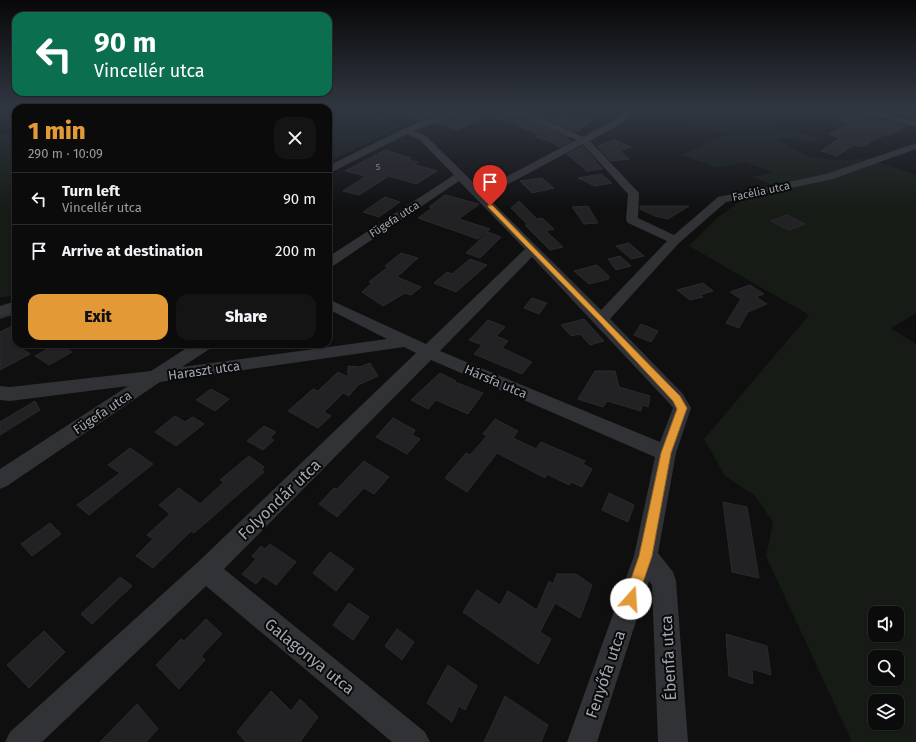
<!DOCTYPE html>
<meta charset="utf-8">
<style>
body{margin:0;font-family:"Fira Sans",sans-serif;background:#141415;color:#f1f3f6;height:100vh;display:flex;flex-direction:column;font-size:15px;white-space:nowrap}
*{box-sizing:border-box;margin:0}
p{font-size:13px;color:#9a9b9d}
.icon{flex:none;width:22px;height:22px;fill:none;stroke:currentColor;stroke-width:2;stroke-linecap:round;stroke-linejoin:round}
.map{position:relative;flex:1;overflow:hidden}
.details{position:absolute;left:12px;top:104px;width:320px;height:244px;display:flex;flex-direction:column;background:#0b0b0c;border-radius:12px;box-shadow:0 1px 3px #0004,0 0 0 1px #2b2b2d}
.details>*{flex:none}
.top-card{position:absolute;left:12px;top:12px;width:320px;height:84px;border-radius:12px;box-shadow:0 1px 3px #0004,0 0 0 1px #2b2b2d;background:#0b6e4f;color:#fff;overflow:hidden}
.controls{position:absolute;left:868px;top:606px;display:grid;gap:8px}
.controls a{display:grid;place-items:center;width:36px;height:36px;border-radius:8px;background:#0b0b0c;box-shadow:0 1px 3px #0004,0 0 0 1px #2b2b2d;font-size:20px}
.pin{position:absolute;display:grid;place-items:center;width:34px;height:34px;color:#fff;margin:-41px -17px;border-radius:50% 50% 50% 0;rotate:-45deg;box-shadow:0 0 4px #0007}
.pin .icon{rotate:45deg}
.me{position:absolute;width:44px;margin:-22px;rotate:19deg;stroke-linejoin:round;filter:drop-shadow(0 0 3px #0008)}
.turn{display:flex;align-items:center;gap:14px;height:84px;padding:0 16px;font-size:18px}
.turn .icon{width:52px;height:52px;stroke-width:2.5}
.turn b{display:block;font-size:28px;line-height:34px}
.round{display:grid;place-items:center;flex:none;width:42px;height:42px;border-radius:12px;background:#141415}
.overview{display:flex;align-items:center;justify-content:space-between;height:68px;padding:0 16px}
h1{font-size:24px;font-weight:800;line-height:30px;color:#e29936}
.button{display:flex;gap:8px;margin-top:auto;padding:8px 16px}
.button a{flex:1;height:46px;border-radius:12px;background:#e29936;color:#111;font-size:16px;font-weight:800;line-height:46px;text-align:center}
.button a+a{background:#141415;color:#f1f3f6}
ul{padding:0;list-style:none}
li{display:flex;align-items:center;gap:12px;height:52px;padding:0 16px;border-top:1px solid #2b2b2d}
li div{flex:1}
li b{display:block;font-size:15px}
li em{font-style:normal}
.map>svg:first-child{display:block}
.green{fill:#161b16;fill-rule:evenodd}
.lines{fill:none;stroke-linecap:round;stroke-linejoin:round}
.stream-far1{stroke:#272f33;stroke-width:2}
.stream{stroke:#272f33;stroke-width:3.5}
.building{fill:#222224;stroke:#292a2c}
.minor{fill:#313235;fill-rule:evenodd}
.route{fill:#e29936;stroke:#936323}
.labels{text-anchor:middle;stroke-width:4;stroke-linejoin:round;paint-order:stroke}
.far-number-label{font-size:9px;fill:#80858c}
.far-street-label{font-size:11px;fill:#a1a7b0;stroke:#0a0a0b}
.street-label{font-size:13px;fill:#a1a7b0;stroke:#0a0a0b}
.near-street-label{font-size:16px;fill:#a1a7b0;stroke:#0a0a0b}
</style>
<div class="map">
<svg width="916" height="742" viewBox="0 0 916 742">
<rect width="100%" height="100%" fill="#0f0f10"/>
<!-- green -->
<g class="green">
<polygon points="146,108 361,108 402,126 328,162 328,108"/>
<path d="M 648,108 L 776,108 L 789,111 L 762,124 L 811,136 L 820,140 L 817,142 L 782,137 L 779,141 L 810,157 L 834,160 L 870,159 L 916,175 L 916,313 L 891,328 L 916,344 L 916,742 L 852,742 L 766,556 L 773,522 L 755,496 L 725,476 L 704,439 L 809,315 L 689,246 L 717,218 L 740,201 L 786,191 L 752,177 L 772,172 L 745,162 L 717,168 L 681,155 L 728,134 L 669,114 L 671,111 ZM 875,613 L 897,613 L 897,635 L 875,635 ZM 875,657 L 897,657 L 897,679 L 875,679 ZM 875,701 L 897,701 L 897,723 L 875,723 Z"/>
<polygon points="0,134 16,136 16,294 0,298"/>
</g>
<g class="lines">
<!-- stream-far1 -->
<polyline class="stream-far1" points="420,128 466,108"/>
<!-- stream -->
<polyline class="stream" points="0,317 16,312"/>
</g>
<!-- building -->
<g class="building">
<polygon points="384,108 452,108 418,120 384,112"/>
<polygon points="466,108 481,108 496,112 458,130 436,123"/>
<polygon points="515,108 523,108 556,118 563,114 592,121 576,132 539,116 512,109"/>
<polygon points="821,108 848,108 849,109 906,126 891,135 885,134 878,139 876,138 863,147 854,145 837,156 821,151 840,138 829,134 849,124 835,120 842,117"/>
<polygon points="866,108 916,108 916,119"/>
<polygon points="499,113 530,121 568,138 566,140 571,141 559,147 553,142 535,137 538,134 519,126 521,125 489,117"/>
<polygon points="614,140 631,147 620,151 629,159 611,161 597,146"/>
<polygon points="583,146 597,162 595,162 603,169 587,171 567,154"/>
<polygon points="385,150 411,158 409,160 418,162 413,164 437,171 416,184 389,176 359,195 343,191 366,176 345,171"/>
<polygon points="601,174 612,183 595,186 578,178"/>
<polygon points="542,178 554,188 532,193 520,181"/>
<polygon points="445,195 479,204 459,219 490,229 478,239 418,218 432,208 429,207"/>
<polygon points="385,197 400,202 379,217 363,212"/>
<polygon points="519,201 537,219 542,218 554,229 546,231 563,247 550,250 525,225 528,225 511,208"/>
<polygon points="588,206 598,223 584,224 572,207"/>
<polygon points="640,206 689,206 668,219 655,216 640,209"/>
<polygon points="787,215 805,224 789,230 771,221"/>
<polygon points="488,232 501,237 480,258 466,253"/>
<polygon points="629,243 644,256 631,259 616,246"/>
<polygon points="401,253 418,258 397,277 421,287 411,295 405,293 383,306 362,292 372,283 369,282 388,267 385,266"/>
<polygon points="620,256 631,266 616,270 608,259"/>
<polygon points="470,259 487,265 456,292 434,283 447,272 452,274"/>
<polygon points="597,265 610,277 607,277 609,279 589,284 574,271"/>
<polygon points="703,283 713,291 700,295 703,297 690,300 677,290"/>
<polygon points="750,285 764,294 756,297 767,304 748,312 739,328 726,323 741,299 730,292"/>
<polygon points="532,298 547,303 539,314 524,308"/>
<polygon points="584,319 604,341 590,345 580,334 571,336 561,325"/>
<polygon points="488,320 505,327 496,336 508,341 502,348 532,362 522,374 474,354 482,345 469,340"/>
<polygon points="16,324 16,344 30,354 0,370 0,332"/>
<polygon points="641,324 658,331 651,342 634,335"/>
<polygon points="57,344 72,352 49,365 35,356"/>
<polygon points="370,363 378,376 358,385 349,396 343,393 324,412 331,416 318,428 288,411 313,389 318,391 338,372 348,377 348,366 360,367"/>
<polygon points="595,371 615,371 619,387 650,396 648,407 642,405 641,411 607,401 603,407 578,399"/>
<polygon points="440,373 456,381 455,382 483,393 468,414 436,400 428,409 411,400"/>
<polygon points="211,389 229,399 215,411 196,400"/>
<polygon points="35,401 40,410 0,435 0,422"/>
<polygon points="175,416 185,422 193,417 204,424 176,446 155,432"/>
<polygon points="393,418 415,430 412,435 420,439 407,454 376,437"/>
<polygon points="495,419 518,431 513,438 536,449 541,442 585,461 583,464 592,469 582,487 571,482 569,485 547,474 545,478 497,453 467,492 445,478 466,453 470,455 487,436 483,434"/>
<polygon points="264,426 276,432 270,438 274,440 263,450 247,441"/>
<polygon points="130,448 153,464 89,515 77,505 120,473 108,465"/>
<polygon points="249,456 264,467 262,470 264,472 194,533 191,531 153,568 136,556 153,539 147,535 170,514 159,505 179,488 200,504 224,482 220,480"/>
<polygon points="364,461 389,477 374,494 364,488 337,517 319,504 334,488 337,489"/>
<polygon points="609,493 634,505 628,522 602,510"/>
<polygon points="723,502 747,507 759,578 732,572"/>
<polygon points="50,523 61,534 32,556 21,544"/>
<polygon points="270,544 296,562 276,585 263,576 256,584 242,574 256,559 252,556 261,546 265,549"/>
<polygon points="330,552 354,569 336,591 313,573"/>
<polygon points="557,574 576,574 592,585 580,618 555,603 540,632 551,639 538,664 463,612 477,590 500,605 508,591 537,610 549,581 553,584"/>
<polygon points="120,577 132,586 92,624 81,614"/>
<polygon points="349,603 369,617 353,640 333,625"/>
<polygon points="206,619 222,634 201,656 205,660 179,689 156,665 181,639 184,641"/>
<polygon points="397,629 414,642 402,660 385,646"/>
<polygon points="44,631 65,652 29,688 7,665"/>
<polygon points="726,634 767,646 771,675 752,669 753,684 729,676"/>
<polygon points="448,665 477,686 465,710 459,706 452,722 427,703"/>
<polygon points="271,691 291,711 300,699 318,717 300,742 246,742 237,732"/>
<polygon points="505,696 548,725 541,742 484,742"/>
<polygon points="137,704 158,729 146,742 100,742"/>
</g>
<g class="lines">
<!-- minor -->
<g class="minor">
<path d="M 455,108 L 465,108 L 414,131 L 426,136 L 481,190 L 576,140 L 530,120 L 493,110 L 492,108 C 524,108 554,124 583,137 L 611,122 L 630,108 L 639,108 L 617,126 L 590,141 L 639,193 L 638,218 L 674,235 L 718,197 L 826,174 L 916,143 L 916,149 L 833,179 L 726,202 L 679,243 L 610,319 L 683,394 L 691,408 L 676,453 L 658,553 L 673,572 L 676,581 L 688,742 L 658,742 L 652,585 L 649,581 L 597,742 L 567,742 L 634,556 L 655,457 L 431,360 L 224,569 L 425,732 L 430,742 L 392,742 L 206,586 L 42,742 L 5,742 L 10,732 L 198,562 L 416,353 L 404,347 L 160,382 L 7,486 L 0,489 L 0,469 L 128,386 L 10,401 L 0,400 L 0,386 L 10,387 L 151,371 L 193,344 L 213,344 L 211,348 L 182,367 L 387,339 L 328,309 L 328,299 L 426,344 L 525,249 L 459,181 L 333,266 L 328,267 L 328,257 L 454,175 L 420,140 L 407,134 L 332,172 L 328,173 L 328,166 L 403,129 ZM 583,144 L 628,194 L 626,220 L 628,223 L 667,241 L 601,310 L 486,196 ZM 532,257 L 670,404 L 673,408 L 660,442 L 440,351 Z"/>
<polygon points="849,108 861,108 916,121 916,127"/>
<polygon points="16,301 16,311 0,316 0,306"/>
</g>
</g>
<!-- sky -->
<linearGradient id="sky" x2="0" y2="1"><stop stop-color="#080809"/><stop offset="0.51" stop-color="#313742"/><stop offset="1" stop-color="#313742" stop-opacity="0"/></linearGradient>
<rect width="916" height="211" fill="url(#sky)"/>
<!-- route -->
<polygon class="route" points="488,205 492,205 680,396 687,408 671,453 652,556 636,603 631,605 626,603 624,599 639,556 661,453 677,409 673,401 598,320 488,207"/>
<g class="labels">
<!-- far-number labels -->
<g class="far-number-label">
<text x="378" y="170">5</text>
</g>
<!-- far-street labels -->
<g class="far-street-label">
<text transform="translate(761 191) rotate(-12)" y="4">Facélia utca</text>
<text transform="translate(394 219) rotate(-33)" y="4">Fügefa utca</text>
</g>
<!-- street labels -->
<g class="street-label">
<text transform="translate(204 370) rotate(-8)" y="5">Haraszt utca</text>
<text transform="translate(496 381) rotate(23)" y="5">Hársfa utca</text>
<text transform="translate(102 412) rotate(-34)" y="5">Fügefa utca</text>
</g>
<!-- near-street labels -->
<g class="near-street-label">
<text transform="translate(279 499) rotate(-44)" y="6">Folyondár utca</text>
<text transform="translate(310 656) rotate(39)" y="6">Galagonya utca</text>
<text transform="translate(668 658) rotate(-93)" y="6">Ébenfa utca</text>
<text transform="translate(605 674) rotate(-71)" y="6">Fenyőfa utca</text>
</g>
</g>
</svg>
<div class="controls">
<a><svg class="icon" aria-label="sound" viewBox="0 0 24 24"><path d="M4 9h4l5-4v14l-5-4H4zM17 9q2 3 0 6"/></svg></a>
<a><svg class="icon" aria-label="search" viewBox="0 0 24 24"><circle cx="10" cy="10" r="6"/><path d="M15 15l6 6"/></svg></a>
<a><svg class="icon" aria-label="layers" viewBox="0 0 24 24"><path d="M12 4l9 5-9 5-9-5zM3 14l9 5 9-5"/></svg></a>
</div>
<div class="pin" style="left:490px;top:206px;background:#d93025"><svg class="icon" aria-label="arrive" viewBox="0 0 24 24"><path d="M6 21V4h12l-3 4 3 4H6"/></svg></div>
<svg class="me" style="left:631px;top:599px" viewBox="-20 -20 40 40"><circle r="19" fill="#fff"/><path d="M0-13L10 11 0 6-10 11z" fill="#e29936"/></svg>
<div class="top-card">
<div class="turn"><svg class="icon" aria-label="left" viewBox="0 0 24 24"><path d="M17 20v-9H6M10 6l-5 5 5 5"/></svg><div><b>90 m</b>Vincellér utca</div></div>
</div>
<section class="details">
<div class="overview"><div><h1>1 min</h1><p>290 m · 10:09</p></div><a class="round"><svg class="icon" aria-label="close" viewBox="0 0 24 24"><path d="M6 6l12 12M18 6L6 18"/></svg></a></div>
<ul>
<li><svg class="icon" aria-label="left" viewBox="0 0 24 24"><path d="M17 20v-9H6M10 6l-5 5 5 5"/></svg><div><b>Turn left</b><p>Vincellér utca</p></div><em>90 m</em></li>
<li><svg class="icon" aria-label="arrive" viewBox="0 0 24 24"><path d="M6 21V4h12l-3 4 3 4H6"/></svg><div><b>Arrive at destination</b></div><em>200 m</em></li>
</ul>
<div class="button"><a>Exit</a><a>Share</a></div>
</section>
</div>
